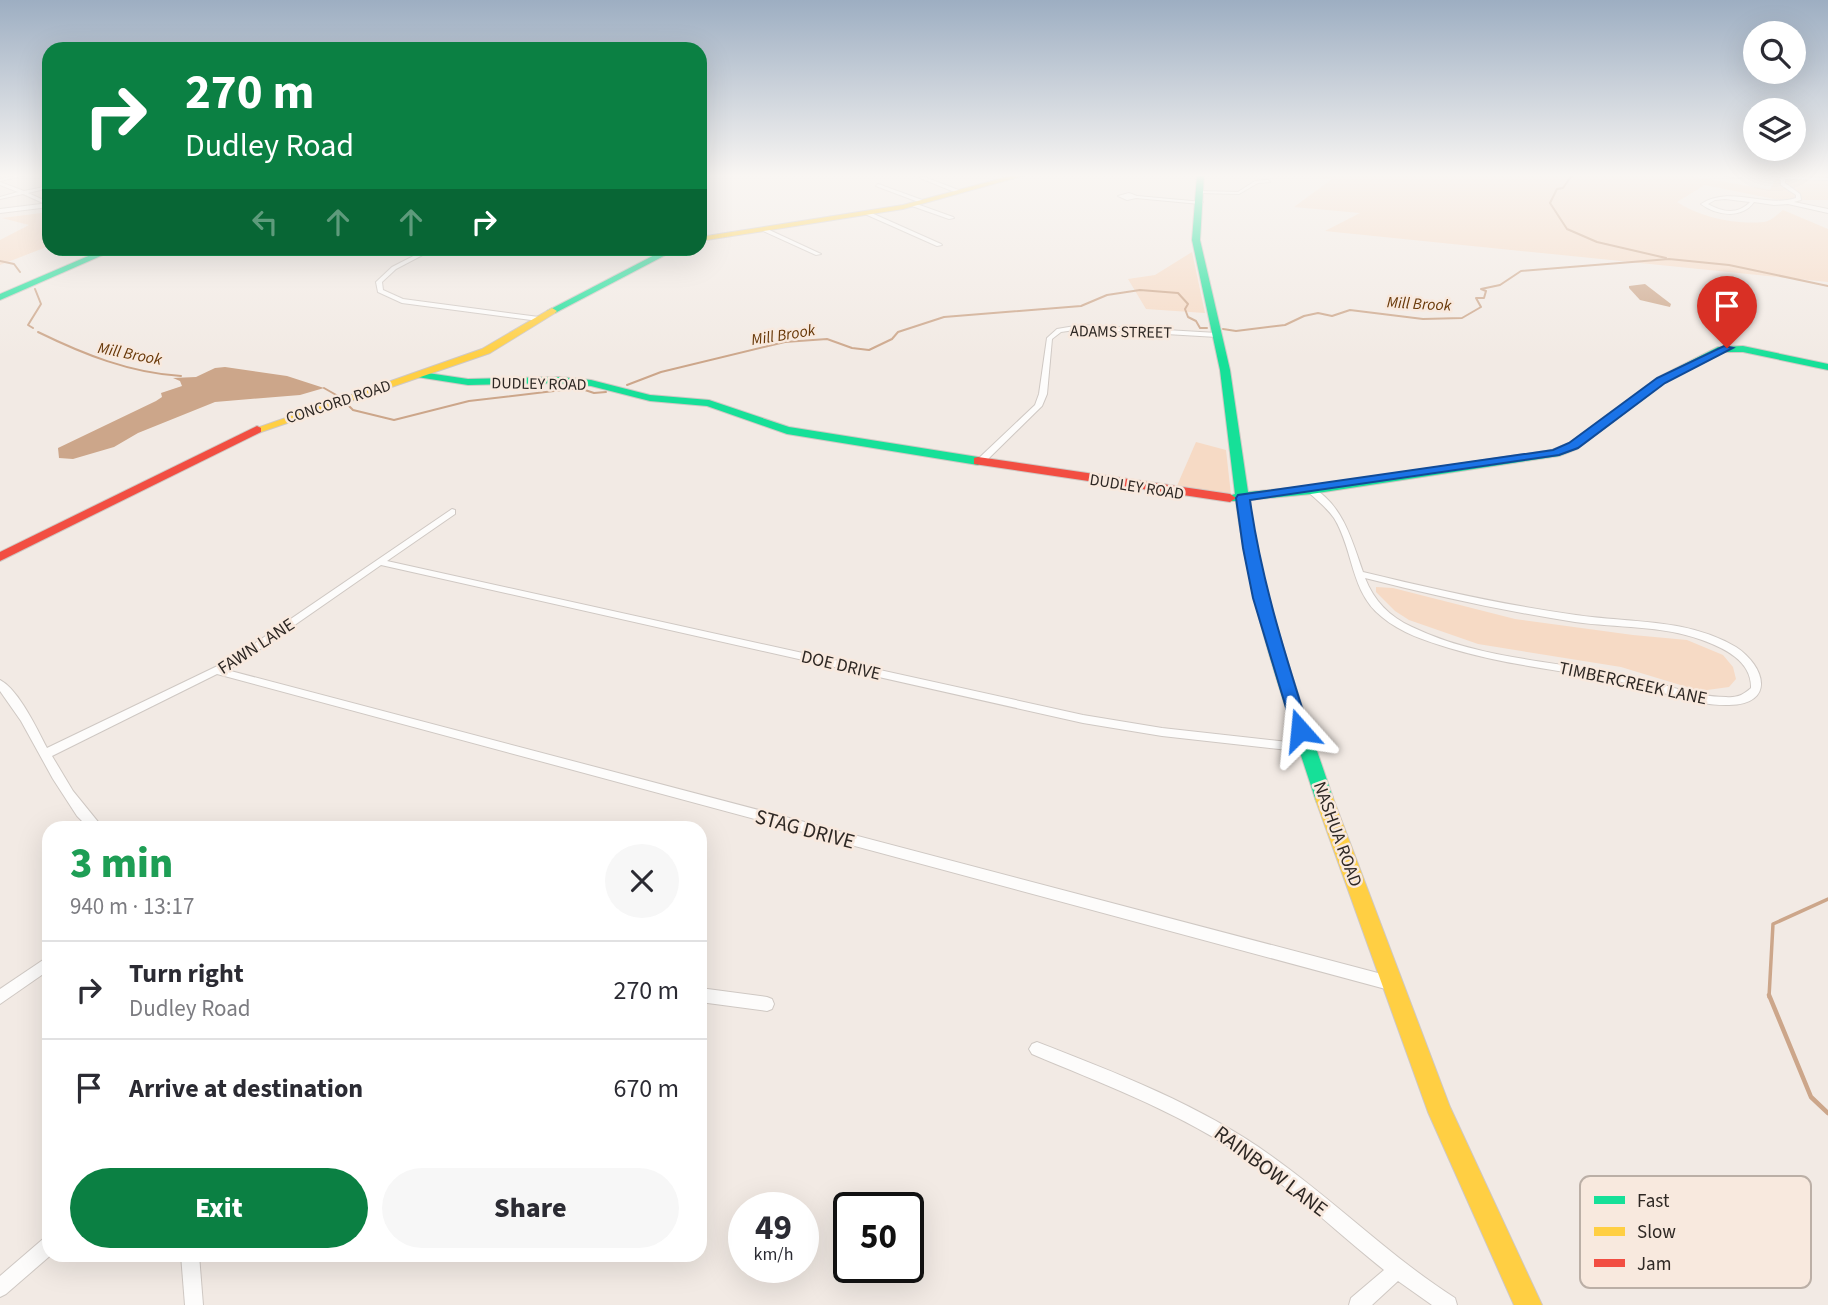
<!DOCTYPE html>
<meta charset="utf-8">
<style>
body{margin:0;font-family:"Source Sans 3",sans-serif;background:#f7f7f7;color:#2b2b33;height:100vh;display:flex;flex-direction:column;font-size:26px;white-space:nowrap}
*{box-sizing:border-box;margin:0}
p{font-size:23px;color:#7c7c81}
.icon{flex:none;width:38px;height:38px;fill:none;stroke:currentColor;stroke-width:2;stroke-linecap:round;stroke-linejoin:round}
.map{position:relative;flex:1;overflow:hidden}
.panel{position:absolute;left:42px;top:821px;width:665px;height:441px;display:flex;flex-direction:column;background:#fff;border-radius:21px;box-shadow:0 7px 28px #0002}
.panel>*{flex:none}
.banner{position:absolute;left:42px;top:42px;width:665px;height:214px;border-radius:21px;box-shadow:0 7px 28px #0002;background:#0b8043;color:#fff;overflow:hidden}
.fabs{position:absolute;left:1743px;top:21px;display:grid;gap:14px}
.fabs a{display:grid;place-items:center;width:63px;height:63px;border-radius:50%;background:#fff;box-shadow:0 7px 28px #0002;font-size:35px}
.speed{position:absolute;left:728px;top:1192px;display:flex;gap:14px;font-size:35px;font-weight:700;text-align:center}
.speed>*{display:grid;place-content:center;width:91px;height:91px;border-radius:50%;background:#fff;box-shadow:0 7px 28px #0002;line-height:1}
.speed small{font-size:18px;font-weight:400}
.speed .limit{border:4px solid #111;border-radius:10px;background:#fff;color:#111}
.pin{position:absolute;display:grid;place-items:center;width:60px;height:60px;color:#fff;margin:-72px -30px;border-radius:50% 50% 50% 0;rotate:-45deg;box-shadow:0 0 7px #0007}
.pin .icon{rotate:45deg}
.me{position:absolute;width:77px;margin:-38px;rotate:342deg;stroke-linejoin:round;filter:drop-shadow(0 0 5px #0008)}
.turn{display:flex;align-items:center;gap:24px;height:147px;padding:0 28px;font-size:32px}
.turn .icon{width:91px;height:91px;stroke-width:2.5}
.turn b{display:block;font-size:49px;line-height:60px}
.lanes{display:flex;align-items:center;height:66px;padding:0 28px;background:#0003;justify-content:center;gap:35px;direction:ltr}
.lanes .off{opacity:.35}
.round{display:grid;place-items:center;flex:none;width:74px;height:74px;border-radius:37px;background:#f7f7f7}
.summary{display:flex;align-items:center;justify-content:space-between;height:119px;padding:0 28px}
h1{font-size:42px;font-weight:800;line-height:52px;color:#1e9e55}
.primary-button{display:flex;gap:14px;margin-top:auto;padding:14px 28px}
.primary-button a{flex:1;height:80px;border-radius:42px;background:#0b8043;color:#fff;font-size:28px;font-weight:800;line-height:80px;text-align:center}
.primary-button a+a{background:#f7f7f7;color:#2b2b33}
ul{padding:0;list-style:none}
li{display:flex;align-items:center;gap:21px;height:98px;padding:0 28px;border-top:2px solid #e1e1e2}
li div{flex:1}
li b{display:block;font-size:26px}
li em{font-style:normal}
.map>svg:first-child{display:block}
.green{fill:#f6dac5}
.water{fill:#cca68a}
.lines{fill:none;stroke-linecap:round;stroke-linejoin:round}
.stream-far2{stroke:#cca68a;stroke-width:2}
.stream-far1{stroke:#cca68a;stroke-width:3.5}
.stream{stroke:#cca68a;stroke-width:4.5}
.street-casing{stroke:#cfc8c3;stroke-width:2}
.fast-casing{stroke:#cfc8c3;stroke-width:2}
.slow-casing{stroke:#cfc8c3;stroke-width:2}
.jam-casing{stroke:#cfc8c3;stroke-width:2}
.street{fill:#fdfcfb;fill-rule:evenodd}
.fast{fill:#16e098;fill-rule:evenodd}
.slow{fill:#ffcf43;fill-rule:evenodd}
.jam{fill:#f24e42;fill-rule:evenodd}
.route{fill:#1a73e8;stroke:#114b97;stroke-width:2}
.labels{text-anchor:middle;stroke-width:5;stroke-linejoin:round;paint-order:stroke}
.far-water-label{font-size:16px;font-style:italic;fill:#683808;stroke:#f8e9de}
.far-street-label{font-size:16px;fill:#2e2824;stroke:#f8e9de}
.street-label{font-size:18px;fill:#2e2824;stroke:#f8e9de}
.near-street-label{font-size:21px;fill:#2e2824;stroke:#f8e9de}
.key{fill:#f8e9de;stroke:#bbafa6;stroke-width:2}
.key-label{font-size:19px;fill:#2e2824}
</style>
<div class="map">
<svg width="1828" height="1305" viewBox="0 0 1828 1305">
<rect width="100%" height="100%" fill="#f2eae4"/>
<!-- green -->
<g class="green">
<path d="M 1301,175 L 1686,175 L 1770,190 L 1778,175 L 1822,175 L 1828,178 L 1828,200 L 1779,200 L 1705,185 L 1677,202 C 1700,217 1736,225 1764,222 C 1771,221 1778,214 1783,210 L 1828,229 L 1828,282 L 1325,231 L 1360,213 L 1294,207 L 1332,179 Z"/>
<polygon points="49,212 49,246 0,265 0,240 29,225 2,218"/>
<polygon points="1192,252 1205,313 1146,309 1128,279 1155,275"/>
<polygon points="1196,442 1226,450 1231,495 1176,488"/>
<polygon points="1376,587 1393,588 1515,619 1633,635 1687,640 1723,655 1733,667 1736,679 1729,687 1700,691 1621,667 1478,644 1409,620 1395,611 1376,592"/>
</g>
<!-- water -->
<g class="water">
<polygon points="1645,284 1671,304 1670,307 1640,300 1629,288 1629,286"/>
<polygon points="225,367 287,376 324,388 300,395 215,402 138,433 114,447 73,459 59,458 58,448 156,401 162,397 161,393 182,386 180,381 173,378 196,377 215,368"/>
</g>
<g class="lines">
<!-- stream-far2 -->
<g class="stream-far2">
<polyline points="1572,175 1563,188 1557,189 1550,203 1567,229 1597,242 1666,258"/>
<polyline points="0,261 14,264 20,272"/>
<polyline points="33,328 28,325 41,304 35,289"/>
<polyline points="1223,329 1236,331 1285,325 1304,316 1318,313 1332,316 1350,310 1423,319 1462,318 1481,307 1476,298 1484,298 1486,291 1481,289 1500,285 1521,271 1669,259 1729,265 1828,286"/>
<path d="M 38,332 C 83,354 130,373 181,376"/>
<polyline points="627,385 661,372 785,342 827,339 852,348 869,350 892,339 898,332 944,317 1081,306 1107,295 1140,290 1178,293 1188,304 1185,309 1188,317 1196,321 1200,328 1207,328"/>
<polyline points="324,388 338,396"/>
<polyline points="344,401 353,410 394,420 469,401 579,388 594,393 606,392"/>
</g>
<!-- stream-far1 -->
<polyline class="stream-far1" points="1769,997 1773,924 1828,899"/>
<!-- stream -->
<polyline class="stream" points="1769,995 1811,1097 1828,1113"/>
<!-- street casing -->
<g class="street-casing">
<g id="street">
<polygon points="19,175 27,175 0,181 0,179"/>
<polygon points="1721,175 1745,175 1738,178"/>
<polygon points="922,176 961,191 961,192 957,193 920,178"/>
<path d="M 1780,177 L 1828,178 L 1828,180 L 1785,179 L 1785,183 L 1800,194 L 1801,200 L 1794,202 L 1828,209 L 1828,213 L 1788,204 L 1774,205 L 1754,202 C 1742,219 1717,216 1701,204 C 1730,185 1765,208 1796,198 L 1796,195 L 1781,185 ZM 1725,199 L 1750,202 C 1738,215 1722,212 1708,204 L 1715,200 Z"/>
<polygon points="1268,180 1270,182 1258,183 1239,194 1200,193 1198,192 1200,191 1238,192 1255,181"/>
<polygon points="0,182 24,191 49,186 49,188 28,193 48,202 43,203 23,194 0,199 0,197 18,192 0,185"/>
<polygon points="878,184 925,201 926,202 921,203 876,186"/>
<polygon points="1129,193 1137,196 1203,202 1200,204 1136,198 1127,200 1118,196"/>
<polygon points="49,203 49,207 0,213 0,209"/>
<polygon points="914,203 953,217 954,218 949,219 912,206"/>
<polygon points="867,211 941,244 942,245 937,246 865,214"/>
<polygon points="761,228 765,228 821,254 816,255 761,230"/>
<polygon points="429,248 436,248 396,269 382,282 383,290 403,299 539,317 542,319 539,321 402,303 378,292 376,282 392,267"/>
<polygon points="602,248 609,248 603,252 600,250"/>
<polygon points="1081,325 1217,333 1220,335 1217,337 1081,329 1061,332 1052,339 1047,394 1042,406 985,462 979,462 979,458 1035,405 1039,394 1047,338 1057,329"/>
<path d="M 1311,487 C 1343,504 1352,541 1363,572 C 1433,589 1504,605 1576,615 C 1629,623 1688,618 1736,647 C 1765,666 1776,704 1729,705 C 1695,706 1663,691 1631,684 C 1570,671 1508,666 1449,648 C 1426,641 1401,633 1382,617 C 1350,592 1354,550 1334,518 C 1327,508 1317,500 1308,492 L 1308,488 ZM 1365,578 C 1435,596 1504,611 1575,622 C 1617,628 1661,625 1702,640 C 1724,648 1752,661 1751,688 C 1743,695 1737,698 1726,697 C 1694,697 1664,683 1632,677 C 1559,661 1480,660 1412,627 C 1390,617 1374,601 1365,578 Z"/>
<path d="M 452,509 L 455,510 L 455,514 L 387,561 L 1083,715 L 1162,728 L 1306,744 L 1310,745 L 1312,748 L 1310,751 L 1306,752 L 1162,736 L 1083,723 L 381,565 L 240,663 L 227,670 L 1393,977 L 1398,979 L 1400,984 L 1398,989 L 1393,991 L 217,674 L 52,756 L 73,791 L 103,828 L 89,828 L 77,816 L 53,779 L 21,721 L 0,691 L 0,680 C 19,690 37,729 47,748 L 232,659 Z"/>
<polygon points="49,956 49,970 0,1004 0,989"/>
<polygon points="700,988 767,997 772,999 774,1004 772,1009 767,1011 700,1002"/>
<path d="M 1037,1042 C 1117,1073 1200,1105 1270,1155 C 1334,1200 1389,1256 1455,1298 L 1457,1305 L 1432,1305 L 1398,1281 L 1372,1305 L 1349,1305 L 1351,1298 L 1384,1270 C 1334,1230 1288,1185 1234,1150 C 1171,1109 1100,1083 1032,1054 L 1029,1049 L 1032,1044 Z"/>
<polygon points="49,1236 49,1255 51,1255 6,1294 0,1297 0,1276 43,1239"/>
<polygon points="181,1255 199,1255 203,1305 185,1305"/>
</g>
</g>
<!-- fast casing -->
<g class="fast-casing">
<g id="fast">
<path d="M 1197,175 L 1204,175 L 1200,240 L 1230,370 L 1248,492 L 1311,486 L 1552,450 L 1569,443 L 1657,378 L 1718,347 L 1743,346 L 1828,364 L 1828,370 L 1743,352 L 1724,352 L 1665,382 L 1577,449 L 1559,456 L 1311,494 L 1249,500 C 1264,603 1300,700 1333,798 L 1331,803 L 1324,805 L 1317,803 L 1315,798 C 1283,700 1249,604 1236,501 L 1225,501 L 1224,498 L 1235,494 L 1220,370 L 1192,240 Z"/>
<polygon points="107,248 119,248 0,300 0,294"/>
<polygon points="668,248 679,248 555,313 547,311"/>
<polygon points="421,372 468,379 559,377 591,380 650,395 709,400 789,427 978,457 984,461 978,465 787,434 707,406 650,401 591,386 559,383 468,385 417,377 417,373"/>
</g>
</g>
<!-- slow casing -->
<g class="slow-casing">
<g id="slow">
<polygon points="1014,175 1026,175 903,209 700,241 700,237 903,205"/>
<polygon points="552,308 557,311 555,313 490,353 261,432 253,432 251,430 482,349"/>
<polygon points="1324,791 1331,793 1333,798 1450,1107 1542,1305 1514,1305 1428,1112 1315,798 1317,793"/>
</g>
</g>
<!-- jam casing -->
<g class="jam-casing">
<g id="jam">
<polygon points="257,426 261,428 261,432 0,561 0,552"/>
<polygon points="978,457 1230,494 1236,498 1230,502 974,464 974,458"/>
</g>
</g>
<!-- street -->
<use href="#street" class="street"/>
<!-- fast -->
<use href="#fast" class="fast"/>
<!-- slow -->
<use href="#slow" class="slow"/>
<!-- jam -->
<use href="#jam" class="jam"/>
</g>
<!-- sky -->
<linearGradient id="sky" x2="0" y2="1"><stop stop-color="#9daec2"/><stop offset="0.49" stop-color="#f9f6f3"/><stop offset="1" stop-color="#f9f6f3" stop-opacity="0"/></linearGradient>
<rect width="1828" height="358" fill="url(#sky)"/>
<!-- route -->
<path class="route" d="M 1724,346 L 1733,348 L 1665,383 L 1578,448 L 1559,455 L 1250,500 C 1261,579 1285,654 1309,730 L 1300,736 L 1294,734 L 1253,598 L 1243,548 L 1236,498 L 1238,495 L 1553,450 L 1569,443 L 1657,378 Z"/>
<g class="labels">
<!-- far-water labels -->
<g class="far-water-label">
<text transform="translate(1419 303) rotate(3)" y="6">Mill Brook</text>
<text transform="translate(783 334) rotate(-9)" y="6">Mill Brook</text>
<text transform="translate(130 353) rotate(11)" y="6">Mill Brook</text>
</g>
<!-- far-street labels -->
<g class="far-street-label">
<text transform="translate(1121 331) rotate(1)" y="6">ADAMS STREET</text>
<text transform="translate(539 383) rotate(1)" y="6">DUDLEY ROAD</text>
<text transform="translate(338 401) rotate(-18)" y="6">CONCORD ROAD</text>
<text transform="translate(1137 486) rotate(9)" y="6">DUDLEY ROAD</text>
</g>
<!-- street labels -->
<g class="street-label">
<text transform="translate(256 646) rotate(-33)" y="6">FAWN LANE</text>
<text transform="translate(841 665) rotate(13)" y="6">DOE DRIVE</text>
<text transform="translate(1633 683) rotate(12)" y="6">TIMBERCREEK LANE</text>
<text transform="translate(1338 834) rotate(70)" y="6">NASHUA ROAD</text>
</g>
<!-- near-street labels -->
<g class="near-street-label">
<text transform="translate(805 829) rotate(15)" y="7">STAG DRIVE</text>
<text transform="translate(1271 1171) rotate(37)" y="7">RAINBOW LANE</text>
</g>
</g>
<!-- legend -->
<rect x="1580" y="1176" width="231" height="112" rx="10" class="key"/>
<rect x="1594" y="1196" width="31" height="8" fill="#16e098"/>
<rect x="1594" y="1227" width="31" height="9" fill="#ffcf43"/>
<rect x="1594" y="1259" width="31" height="8" fill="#f24e42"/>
<g class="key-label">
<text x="1637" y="1207">Fast</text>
<text x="1637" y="1238">Slow</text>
<text x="1637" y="1270">Jam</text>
</g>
</svg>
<div class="fabs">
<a><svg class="icon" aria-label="search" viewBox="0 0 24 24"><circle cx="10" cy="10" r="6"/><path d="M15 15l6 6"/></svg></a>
<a><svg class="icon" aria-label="layers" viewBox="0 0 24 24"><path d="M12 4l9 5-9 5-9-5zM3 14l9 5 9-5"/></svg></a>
</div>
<div class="speed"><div>49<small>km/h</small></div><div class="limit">50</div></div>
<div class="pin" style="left:1727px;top:348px;background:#d93025"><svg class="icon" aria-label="arrive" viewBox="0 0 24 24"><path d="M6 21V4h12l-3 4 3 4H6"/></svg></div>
<svg class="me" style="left:1300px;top:730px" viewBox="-20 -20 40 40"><path d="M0-17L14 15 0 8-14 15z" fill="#1a73e8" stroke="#fff" stroke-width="4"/></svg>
<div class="banner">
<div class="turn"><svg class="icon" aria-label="right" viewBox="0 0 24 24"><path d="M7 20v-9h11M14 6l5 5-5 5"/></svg><div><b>270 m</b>Dudley Road</div></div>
<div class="lanes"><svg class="icon off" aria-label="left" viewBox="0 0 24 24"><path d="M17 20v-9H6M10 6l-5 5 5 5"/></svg><svg class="icon off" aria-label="ahead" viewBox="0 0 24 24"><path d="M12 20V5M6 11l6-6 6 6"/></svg><svg class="icon off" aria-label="ahead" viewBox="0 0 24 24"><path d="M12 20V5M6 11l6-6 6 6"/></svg><svg class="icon" aria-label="right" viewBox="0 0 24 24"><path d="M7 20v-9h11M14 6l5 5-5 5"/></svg></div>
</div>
<section class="panel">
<div class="summary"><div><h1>3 min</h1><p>940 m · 13:17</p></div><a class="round"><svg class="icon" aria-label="close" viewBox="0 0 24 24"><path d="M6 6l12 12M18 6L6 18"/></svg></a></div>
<ul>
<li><svg class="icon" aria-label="right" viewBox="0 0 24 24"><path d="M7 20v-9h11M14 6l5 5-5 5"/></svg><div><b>Turn right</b><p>Dudley Road</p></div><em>270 m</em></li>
<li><svg class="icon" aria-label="arrive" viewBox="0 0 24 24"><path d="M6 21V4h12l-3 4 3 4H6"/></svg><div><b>Arrive at destination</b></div><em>670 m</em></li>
</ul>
<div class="primary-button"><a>Exit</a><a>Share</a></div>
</section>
</div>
